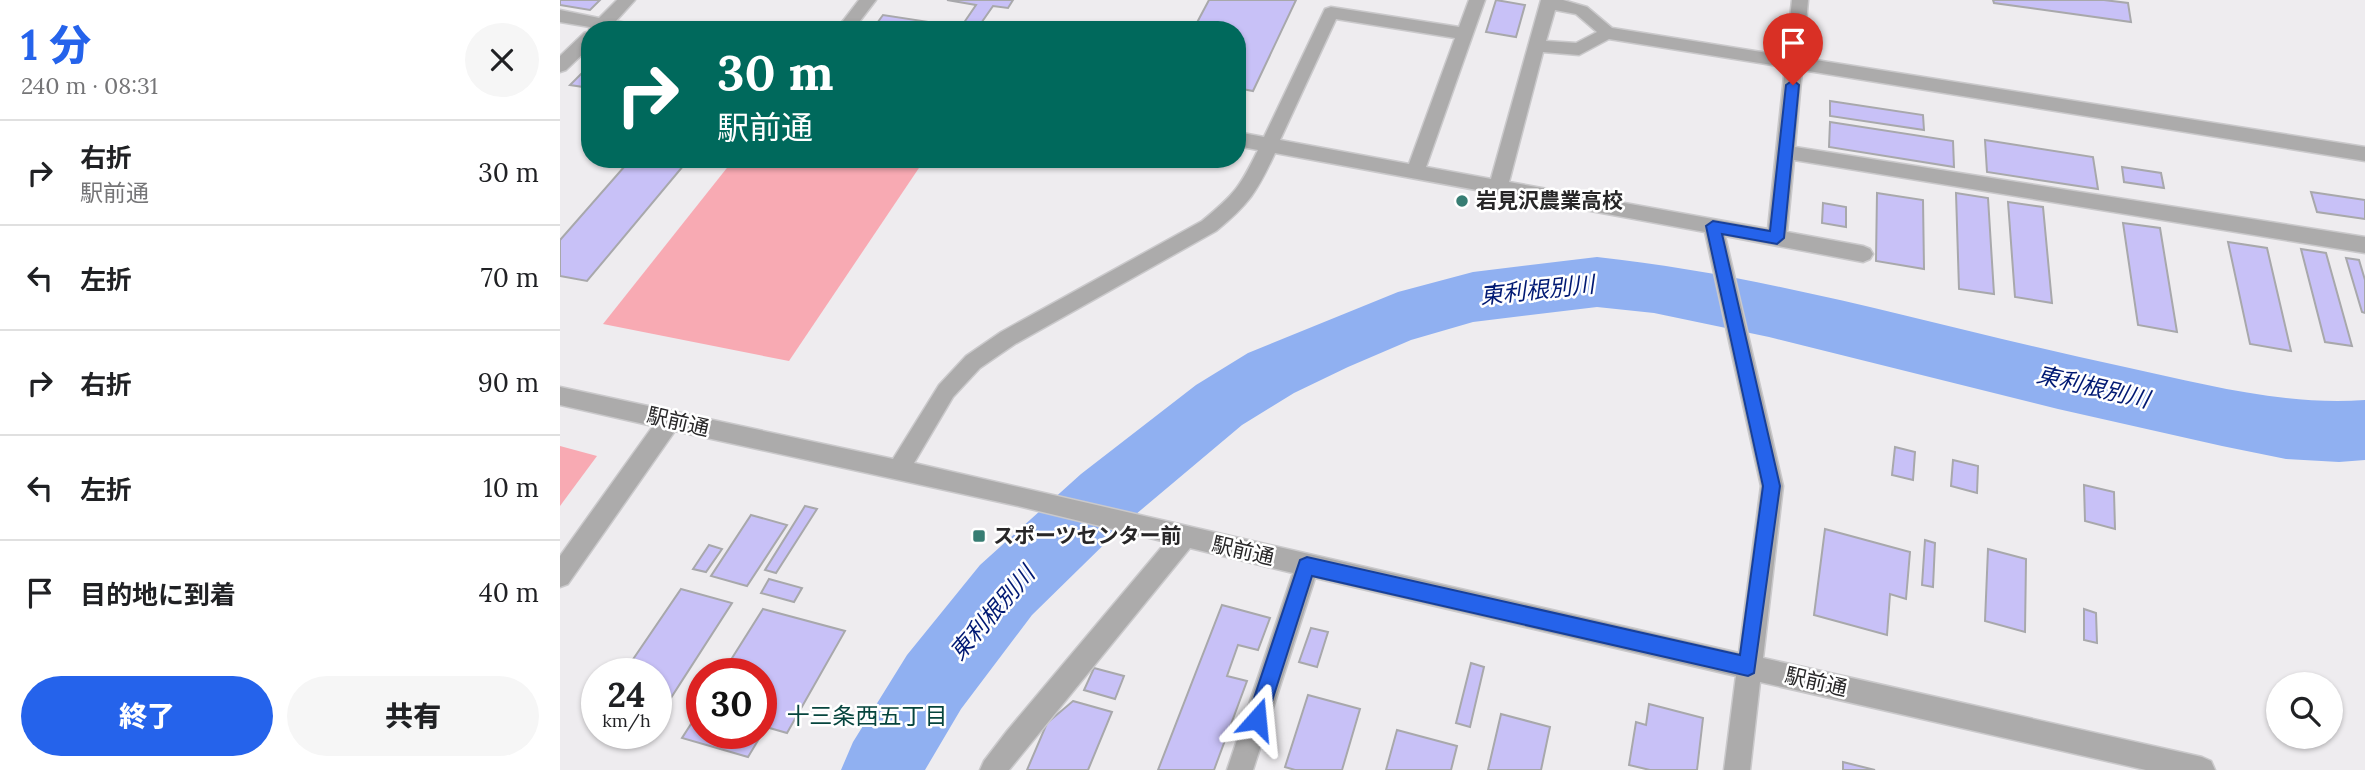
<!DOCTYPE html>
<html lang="ja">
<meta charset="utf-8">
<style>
body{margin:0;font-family:Lora,"Noto Sans JP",serif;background:#f6f6f6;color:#202124;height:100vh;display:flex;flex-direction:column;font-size:26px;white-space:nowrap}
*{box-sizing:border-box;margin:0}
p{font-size:23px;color:#757577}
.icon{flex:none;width:38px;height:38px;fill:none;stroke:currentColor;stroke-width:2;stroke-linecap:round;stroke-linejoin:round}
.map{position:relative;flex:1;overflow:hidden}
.drawer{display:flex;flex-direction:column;background:#fff;width:560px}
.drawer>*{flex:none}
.top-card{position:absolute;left:21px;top:21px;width:665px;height:147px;border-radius:28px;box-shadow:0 2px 5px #0004;background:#00695c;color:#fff;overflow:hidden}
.buttons{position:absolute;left:1706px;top:672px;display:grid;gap:14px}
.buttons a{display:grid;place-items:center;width:77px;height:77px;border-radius:50%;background:#fff;box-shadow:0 2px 5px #0004;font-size:35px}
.speed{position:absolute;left:21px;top:658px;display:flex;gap:14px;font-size:35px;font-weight:700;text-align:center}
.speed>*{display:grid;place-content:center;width:91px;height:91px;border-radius:50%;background:#fff;box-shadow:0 2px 5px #0004;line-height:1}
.speed small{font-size:18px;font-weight:400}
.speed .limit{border:10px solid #d22;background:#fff;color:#111}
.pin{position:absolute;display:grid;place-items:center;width:60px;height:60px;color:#fff;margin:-72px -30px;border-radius:50% 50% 50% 0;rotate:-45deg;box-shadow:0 0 7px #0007}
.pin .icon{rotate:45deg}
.me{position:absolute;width:77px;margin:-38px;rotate:18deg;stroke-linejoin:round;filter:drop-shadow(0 0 5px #0008)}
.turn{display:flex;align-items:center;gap:24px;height:147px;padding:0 21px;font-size:32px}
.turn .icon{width:91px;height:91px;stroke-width:2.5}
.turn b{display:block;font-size:49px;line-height:60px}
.round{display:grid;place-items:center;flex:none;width:74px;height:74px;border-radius:37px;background:#f6f6f6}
.head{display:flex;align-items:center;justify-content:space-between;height:119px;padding:0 21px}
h1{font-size:42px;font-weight:800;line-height:52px;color:#2563eb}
.action{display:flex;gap:14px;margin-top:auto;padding:14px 21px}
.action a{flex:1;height:80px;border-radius:42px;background:#2563eb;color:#fff;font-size:28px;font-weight:800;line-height:80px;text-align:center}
.action a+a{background:#f6f6f6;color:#202124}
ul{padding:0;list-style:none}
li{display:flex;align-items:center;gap:21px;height:105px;padding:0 21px;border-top:2px solid #e0e0e0}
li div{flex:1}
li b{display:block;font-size:26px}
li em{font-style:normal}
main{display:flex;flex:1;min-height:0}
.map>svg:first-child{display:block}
.green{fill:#f8aab3}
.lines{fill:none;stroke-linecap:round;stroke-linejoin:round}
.river{fill:#90b0f1;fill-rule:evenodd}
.building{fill:#c8c1f7;stroke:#a8a8ab;stroke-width:2}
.minor-casing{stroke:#cac9cb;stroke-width:3}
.minor{fill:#acabab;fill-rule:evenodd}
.route{fill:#2563eb;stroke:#184099;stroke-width:2}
.poi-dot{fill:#377d73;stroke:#fff;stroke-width:2.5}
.labels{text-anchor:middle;stroke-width:5;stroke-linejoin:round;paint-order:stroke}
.poi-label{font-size:21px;font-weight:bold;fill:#282728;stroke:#fff;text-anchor:start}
.street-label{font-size:21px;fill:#282728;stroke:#fff}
.water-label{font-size:23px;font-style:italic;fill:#001973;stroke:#fff}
.neighbourhood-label{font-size:23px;fill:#06453e;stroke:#fff}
</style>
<main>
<section class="drawer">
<div class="head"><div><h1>1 分</h1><p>240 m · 08:31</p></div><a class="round"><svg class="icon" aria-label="close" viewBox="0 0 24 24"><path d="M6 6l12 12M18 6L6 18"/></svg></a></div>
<ul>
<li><svg class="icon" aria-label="right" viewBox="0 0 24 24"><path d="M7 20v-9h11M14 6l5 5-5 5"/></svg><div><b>右折</b><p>駅前通</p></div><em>30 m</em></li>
<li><svg class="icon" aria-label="left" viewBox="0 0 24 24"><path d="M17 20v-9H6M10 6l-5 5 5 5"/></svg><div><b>左折</b></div><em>70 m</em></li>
<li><svg class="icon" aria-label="right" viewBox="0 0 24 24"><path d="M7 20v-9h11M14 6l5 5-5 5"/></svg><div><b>右折</b></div><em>90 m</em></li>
<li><svg class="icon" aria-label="left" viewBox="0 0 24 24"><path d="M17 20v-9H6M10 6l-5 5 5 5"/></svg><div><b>左折</b></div><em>10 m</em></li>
<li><svg class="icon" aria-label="arrive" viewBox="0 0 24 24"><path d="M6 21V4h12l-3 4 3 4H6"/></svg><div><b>目的地に到着</b></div><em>40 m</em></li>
</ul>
<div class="action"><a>終了</a><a>共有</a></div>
</section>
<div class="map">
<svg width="1805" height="770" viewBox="0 0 1805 770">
<rect width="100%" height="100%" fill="#eeecef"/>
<!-- green -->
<g class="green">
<polygon points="174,159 365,159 229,361 43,324"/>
<polygon points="0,446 37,456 0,506"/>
</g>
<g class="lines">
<!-- river -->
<path class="river" d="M 1037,257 C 1216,276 1390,330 1565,367 C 1644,384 1724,406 1805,400 L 1805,460 L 1779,462 L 1726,459 L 1662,446 L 1498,409 L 1209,337 L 1094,313 L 1037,307 L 913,322 L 851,340 L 788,367 L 734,393 L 682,425 L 569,520 L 472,615 L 401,709 L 365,770 L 281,770 L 293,742 L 347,655 L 420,565 L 521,474 L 636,385 L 688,353 L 838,292 L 913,272 Z"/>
</g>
<!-- building -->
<g class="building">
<polygon points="0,0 40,0 30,10 0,5"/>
<polygon points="387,0 453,0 448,8 433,6 417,29 420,30 312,30 323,15 401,27 416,5"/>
<polygon points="649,0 736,0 693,91 677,88 677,30 633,30"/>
<polygon points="936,0 965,5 956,37 926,32"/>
<polygon points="1433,0 1544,0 1568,3 1571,22 1434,3"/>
<polygon points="30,65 30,88 10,85"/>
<polygon points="1270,101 1363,115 1364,130 1270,116"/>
<polygon points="1270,122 1393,141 1394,167 1269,147"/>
<polygon points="1425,140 1533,157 1538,189 1427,172"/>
<polygon points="71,159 129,159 27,281 0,276 0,240"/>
<polygon points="1562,167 1601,173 1604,188 1564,182"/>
<polygon points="1751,192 1805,200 1805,219 1757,212"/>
<polygon points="1317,193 1363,200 1364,269 1316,261"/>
<polygon points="1396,193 1428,198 1434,294 1399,289"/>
<polygon points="1448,202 1483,207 1492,303 1455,297"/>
<polygon points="1263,203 1286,207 1286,227 1262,223"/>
<polygon points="1563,223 1600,228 1617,332 1578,325"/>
<polygon points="1668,242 1707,248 1731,351 1690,344"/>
<polygon points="1741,249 1766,253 1792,346 1765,342"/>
<polygon points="1786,258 1799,260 1805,280 1805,313 1802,312"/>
<polygon points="1335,447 1355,452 1353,480 1332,475"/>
<polygon points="1393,460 1418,466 1417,493 1391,486"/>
<polygon points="1524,485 1554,492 1555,529 1525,521"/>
<polygon points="245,506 257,509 216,573 205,570"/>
<polygon points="191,515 227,525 187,586 151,576"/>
<polygon points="1265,529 1350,552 1346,599 1330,594 1327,635 1254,615"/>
<polygon points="1365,540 1375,543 1373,587 1362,585"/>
<polygon points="149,545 162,549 146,572 133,569"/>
<polygon points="1428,549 1466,559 1465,632 1425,621"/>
<polygon points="209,579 242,588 234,602 201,593"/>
<polygon points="121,589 172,603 96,721 96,674 63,674"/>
<polygon points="662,605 710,618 698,650 678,645 667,676 687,681 654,770 598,770"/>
<polygon points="203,609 285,631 227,733 206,727 188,757 122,738 142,707 142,733 201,733 201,674 162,674"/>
<polygon points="1524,609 1536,613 1537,643 1524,640"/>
<polygon points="751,628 768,632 757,667 739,662"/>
<polygon points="911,663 924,667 910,727 896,723"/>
<polygon points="534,668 564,676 555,699 524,690"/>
<polygon points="748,695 800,709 782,770 735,770 725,767"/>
<polygon points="513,701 552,712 528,770 467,770 487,723"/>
<polygon points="1089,704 1143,718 1137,770 1090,770 1069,765 1076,722 1086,725"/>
<polygon points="941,714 990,727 981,770 928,770"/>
<polygon points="837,730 897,746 891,770 826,770"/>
<polygon points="1283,762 1315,770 1283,770"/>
</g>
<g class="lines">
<!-- minor casing -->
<g class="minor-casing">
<g id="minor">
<polygon points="57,0 75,0 56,21 81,26 83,30 30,30 30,47 6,70 0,72 0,56 24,33 30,31 29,30 30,27 0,22 0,10 39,18"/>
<polygon points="299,0 316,0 293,30 276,30"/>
<path d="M 909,0 L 925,0 L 866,167 L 931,179 L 981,0 L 1003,0 L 1027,7 L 1052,28 L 1226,56 L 1232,0 L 1248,0 L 1243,58 L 1805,147 L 1805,161 L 1242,70 L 1235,147 L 1805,237 L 1805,253 L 1234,160 L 1227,232 L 1303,246 L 1310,249 L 1313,254 L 1310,259 L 1303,262 L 1165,236 L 1223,486 L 1203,658 L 1642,757 L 1651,761 L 1655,770 L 1586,770 L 1200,682 L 1190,770 L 1164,770 L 1176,676 L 755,578 L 693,770 L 667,770 L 733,573 L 630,548 L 449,770 L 420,770 L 424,761 L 447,731 L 606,542 L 458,506 L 115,431 L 8,584 L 0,587 L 0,556 L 93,426 L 0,405 L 0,387 L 333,459 L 379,385 L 406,356 L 441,332 L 642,221 C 675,194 680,187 698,150 L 677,146 L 677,132 L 704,137 L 765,9 L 771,7 L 899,27 ZM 995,10 L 1016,14 L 1037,32 L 1016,43 L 986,41 ZM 776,19 L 895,38 L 849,164 L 720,140 ZM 1049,39 L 1225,67 L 1208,229 L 949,182 L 983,52 L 1019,55 ZM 715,153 L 1145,232 L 1201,486 L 1179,653 L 354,463 L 393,397 L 420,368 L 455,344 L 656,231 C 689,204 697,192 715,153 Z"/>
</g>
</g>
<!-- minor -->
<use href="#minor" class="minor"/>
</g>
<!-- route -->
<polygon class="route" points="1233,80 1239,85 1224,238 1217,244 1162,234 1220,486 1194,673 1188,676 752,576 704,726 697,728 690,726 687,719 740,560 747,557 1180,655 1203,486 1146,226 1153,221 1210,231 1226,85"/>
<!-- markers -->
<g class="poi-dot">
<circle cx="902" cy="201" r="7"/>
<rect x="412" y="529" width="14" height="14" rx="3.5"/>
</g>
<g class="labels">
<!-- poi labels -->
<g class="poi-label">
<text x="916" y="208">岩見沢農業高校</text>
<text x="433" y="543">スポーツセンター前</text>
</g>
<!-- street labels -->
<g class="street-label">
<text transform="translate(118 422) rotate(13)" y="7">駅前通</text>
<text transform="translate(683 551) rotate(13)" y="7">駅前通</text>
<text transform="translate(1256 682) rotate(13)" y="7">駅前通</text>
</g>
<!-- water labels -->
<g class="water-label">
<text transform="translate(977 290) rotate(-6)" y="8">東利根別川</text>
<text transform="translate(1533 387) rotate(13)" y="8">東利根別川</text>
<text transform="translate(432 613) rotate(-49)" y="8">東利根別川</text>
</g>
<!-- neighbourhood labels -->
<g class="neighbourhood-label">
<text x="307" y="724">十三条西五丁目</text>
</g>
</g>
</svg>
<div class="buttons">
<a><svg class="icon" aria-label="search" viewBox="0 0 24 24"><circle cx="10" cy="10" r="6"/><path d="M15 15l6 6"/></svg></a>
</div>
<div class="speed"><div>24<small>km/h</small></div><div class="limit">30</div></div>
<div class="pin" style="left:1233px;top:85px;background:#d93025"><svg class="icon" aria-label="arrive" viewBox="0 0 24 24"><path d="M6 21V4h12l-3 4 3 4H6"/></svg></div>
<svg class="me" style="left:697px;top:719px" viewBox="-20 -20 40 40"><path d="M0-17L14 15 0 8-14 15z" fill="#2563eb" stroke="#fff" stroke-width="4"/></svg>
<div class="top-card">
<div class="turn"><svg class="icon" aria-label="right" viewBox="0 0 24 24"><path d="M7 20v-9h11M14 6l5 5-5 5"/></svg><div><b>30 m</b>駅前通</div></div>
</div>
</div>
</main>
